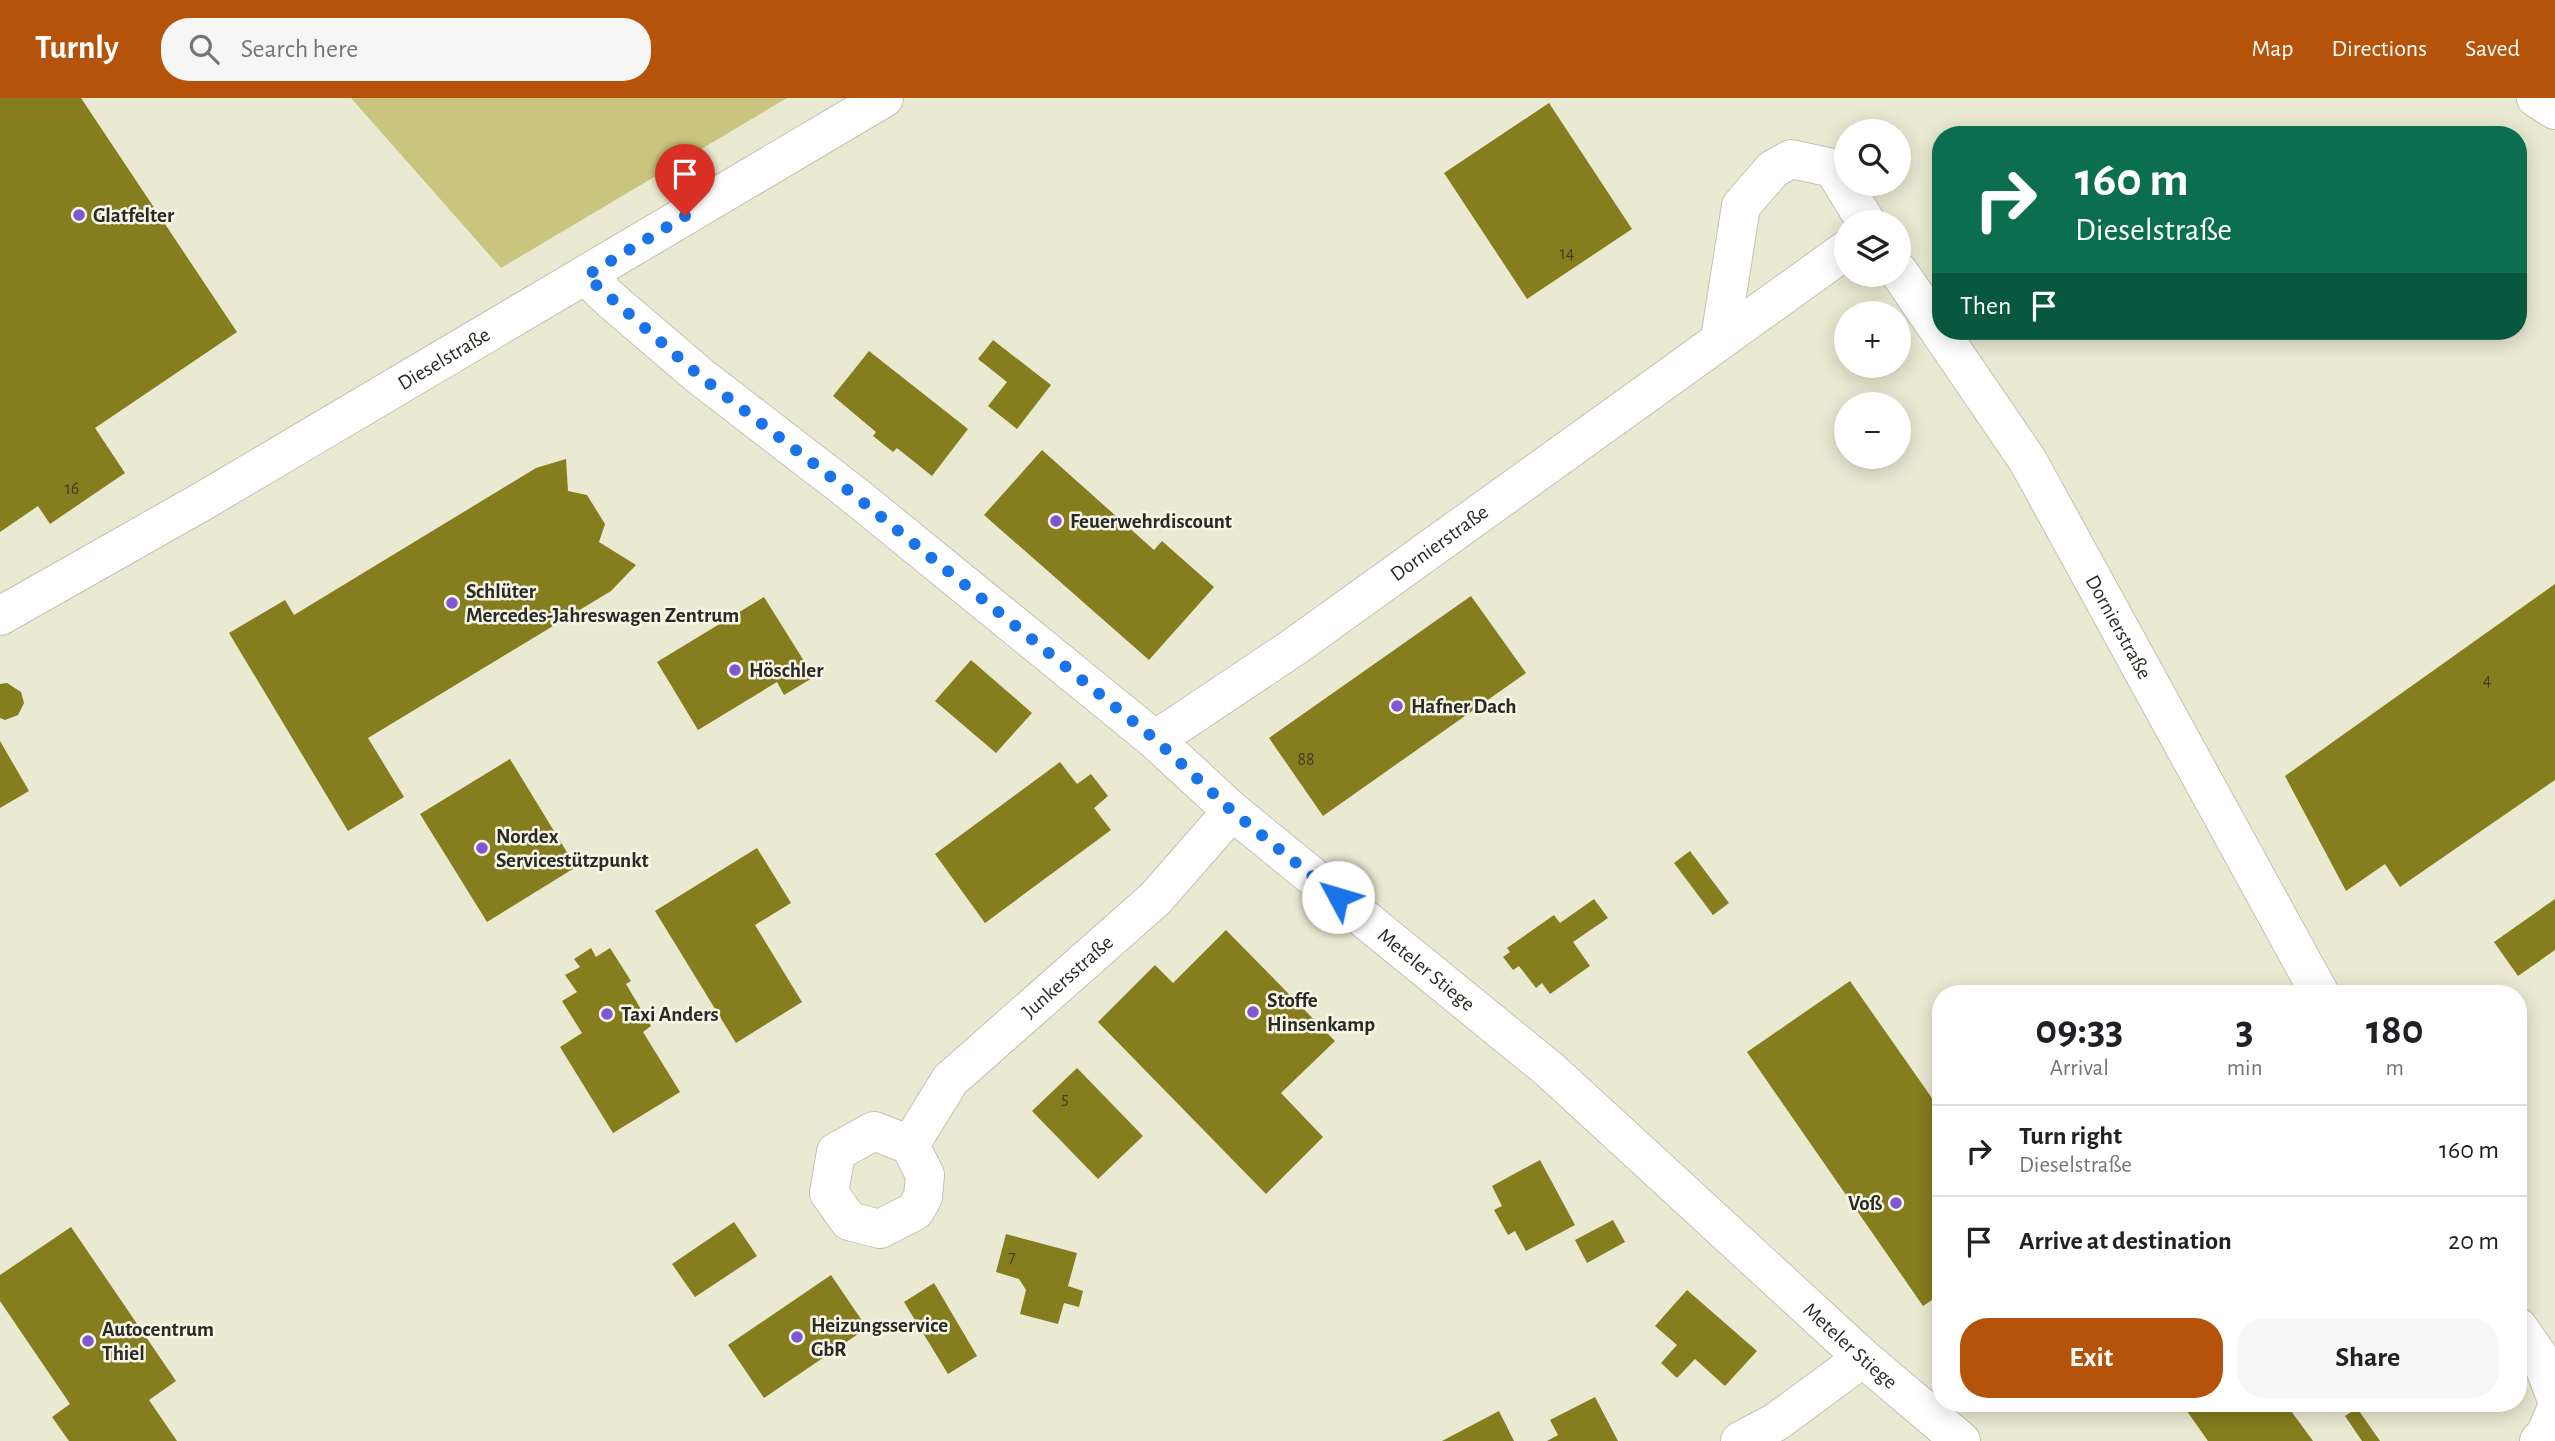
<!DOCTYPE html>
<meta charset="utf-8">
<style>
body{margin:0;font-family:"Alegreya Sans",sans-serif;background:#f6f6f6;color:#202124;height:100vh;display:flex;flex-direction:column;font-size:26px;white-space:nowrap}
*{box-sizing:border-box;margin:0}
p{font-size:23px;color:#757577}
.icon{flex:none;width:38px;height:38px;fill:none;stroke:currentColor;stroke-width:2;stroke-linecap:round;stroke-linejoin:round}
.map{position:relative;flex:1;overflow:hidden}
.side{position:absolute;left:1932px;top:887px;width:595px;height:427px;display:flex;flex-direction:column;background:#fff;border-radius:28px;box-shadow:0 4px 18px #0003}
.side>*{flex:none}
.hud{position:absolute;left:1932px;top:28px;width:595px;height:214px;border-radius:28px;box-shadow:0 4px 18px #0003;background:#0b6e4f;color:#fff;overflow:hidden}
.controls{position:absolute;left:1834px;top:21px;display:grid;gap:14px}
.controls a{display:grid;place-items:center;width:77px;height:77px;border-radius:50%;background:#fff;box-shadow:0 4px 18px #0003;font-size:35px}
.pin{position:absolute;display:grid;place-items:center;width:60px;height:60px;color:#fff;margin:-72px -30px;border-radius:50% 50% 50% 0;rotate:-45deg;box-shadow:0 0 7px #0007}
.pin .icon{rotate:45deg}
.me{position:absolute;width:77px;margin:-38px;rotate:309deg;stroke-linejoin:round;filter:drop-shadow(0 0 5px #0008)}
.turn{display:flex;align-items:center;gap:24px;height:147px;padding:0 28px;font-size:32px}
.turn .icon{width:91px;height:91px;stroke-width:2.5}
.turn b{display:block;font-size:49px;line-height:60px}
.then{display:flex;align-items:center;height:66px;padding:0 28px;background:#0003;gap:14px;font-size:26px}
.eta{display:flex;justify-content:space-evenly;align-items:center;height:119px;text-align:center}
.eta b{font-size:42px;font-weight:700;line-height:49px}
.action{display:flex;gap:14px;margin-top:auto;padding:14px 28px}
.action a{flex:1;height:80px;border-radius:28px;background:#b45309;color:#fff;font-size:28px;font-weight:700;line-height:80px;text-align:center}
.action a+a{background:#f6f6f6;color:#202124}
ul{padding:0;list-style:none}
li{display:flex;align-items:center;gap:21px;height:91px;padding:0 28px;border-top:2px solid #e0e0e0}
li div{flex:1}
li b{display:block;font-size:26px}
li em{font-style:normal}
header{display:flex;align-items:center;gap:42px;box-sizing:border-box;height:98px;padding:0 35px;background:#b45309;color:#fff}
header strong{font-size:33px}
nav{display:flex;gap:38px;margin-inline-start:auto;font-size:24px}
.search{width:490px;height:63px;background:#f6f6f6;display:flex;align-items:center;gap:18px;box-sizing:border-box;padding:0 24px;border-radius:28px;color:#757577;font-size:26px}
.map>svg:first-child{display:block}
.built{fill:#eae9d2;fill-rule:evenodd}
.green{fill:#cac57e}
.building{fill:#857d1e}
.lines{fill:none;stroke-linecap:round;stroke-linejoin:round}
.street-casing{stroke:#c2c2b3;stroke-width:40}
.street{stroke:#fff;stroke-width:38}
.route{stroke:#1a73e8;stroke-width:12;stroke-dasharray:0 21.6}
.poi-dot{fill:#8057d0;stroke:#f6f5e6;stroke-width:2.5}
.labels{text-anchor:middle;stroke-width:5;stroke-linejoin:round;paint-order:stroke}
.number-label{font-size:18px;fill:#413f22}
.poi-label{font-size:21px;font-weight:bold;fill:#2a2a24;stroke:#f6f5e6;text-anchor:start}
.street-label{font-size:21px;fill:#2a2a24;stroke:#f6f5e6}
</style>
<header>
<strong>Turnly</strong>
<div class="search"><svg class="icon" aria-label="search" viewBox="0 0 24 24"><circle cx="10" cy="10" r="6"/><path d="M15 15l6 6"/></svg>Search here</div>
<nav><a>Map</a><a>Directions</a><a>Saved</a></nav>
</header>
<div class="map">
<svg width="2555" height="1343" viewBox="0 0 2555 1343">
<rect width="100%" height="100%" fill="#f6f5e6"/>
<!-- built -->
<path class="built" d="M 0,0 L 2555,0 L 2555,1343 L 0,1343 ZM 1846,33 L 1899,33 L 1899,86 L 1846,86 ZM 1941,37 L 2518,37 L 2518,233 L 1941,233 ZM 1846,124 L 1899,124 L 1899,177 L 1846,177 ZM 1846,215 L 1899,215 L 1899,268 L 1846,268 ZM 1846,306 L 1899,306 L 1899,359 L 1846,359 ZM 1941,896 L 2518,896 L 2518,1306 L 1941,1306 Z"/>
<!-- green -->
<polygon class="green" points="351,0 787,0 501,170"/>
<!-- building -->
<g class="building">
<polygon points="0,0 81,0 237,234 95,330 125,375 50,426 38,408 0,434"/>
<polygon points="1549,5 1632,131 1527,201 1444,75"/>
<polygon points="993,242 1051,287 1017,331 988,308 1007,284 978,261"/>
<polygon points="869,253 968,331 932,378 897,350 893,354 873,338 876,334 833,298"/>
<polygon points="1042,352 1154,452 1162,443 1214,489 1149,562 984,417"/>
<polygon points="566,361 568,393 587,397 605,426 599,444 636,467 611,493 368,640 404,699 348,733 229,535 285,502 294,517 536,370"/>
<polygon points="2555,486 2555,682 2400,789 2385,766 2346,793 2285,678"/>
<polygon points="1471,498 1526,575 1323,718 1269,640"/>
<polygon points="764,499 814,579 784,597 777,584 698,632 657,564"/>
<polygon points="971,562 1032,615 996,655 935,603"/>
<polygon points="7,585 21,594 24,605 18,617 5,622 0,620 0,586"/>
<polygon points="0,643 29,693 0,710"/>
<polygon points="510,661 576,769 487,824 420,716"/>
<polygon points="1060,664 1077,686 1091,676 1108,698 1094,710 1111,732 985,825 935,756"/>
<polygon points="757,750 791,805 755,827 802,904 736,945 655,813"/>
<polygon points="1690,753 1729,805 1713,817 1674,765"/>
<polygon points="1594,801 1608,820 1573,844 1590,868 1550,896 1542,885 1536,890 1519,868 1513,872 1503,859 1510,854 1507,850 1554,817 1560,825"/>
<polygon points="2555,801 2555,852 2518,878 2494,844"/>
<polygon points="1226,832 1335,943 1281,995 1323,1039 1266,1096 1098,924 1155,867 1173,885"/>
<polygon points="591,850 596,859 610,850 631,883 626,886 651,928 643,934 680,994 613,1035 560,949 582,935 562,903 577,894 565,877 580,869 574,861"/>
<polygon points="1850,883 1941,1013 1941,1196 1923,1208 1747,954"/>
<polygon points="1077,970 1143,1038 1098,1081 1032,1013"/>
<polygon points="1540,1062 1575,1127 1526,1153 1515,1133 1508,1137 1494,1112 1502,1108 1492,1088"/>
<polygon points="1613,1122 1625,1144 1587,1165 1575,1142"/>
<polygon points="734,1124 757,1158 695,1199 672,1166"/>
<polygon points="71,1129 176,1283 149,1302 177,1343 69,1343 52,1319 70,1306 0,1203 0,1177"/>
<polygon points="1006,1136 1077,1155 1068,1188 1083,1193 1079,1209 1064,1205 1058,1226 1020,1216 1026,1192 1019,1181 996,1174"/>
<polygon points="831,1177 867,1230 764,1300 728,1247"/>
<polygon points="934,1185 977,1258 948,1276 904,1204"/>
<polygon points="1687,1192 1757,1253 1725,1288 1695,1261 1677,1280 1661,1265 1677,1247 1655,1228"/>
<polygon points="1595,1299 1618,1343 1547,1343 1558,1337 1550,1322"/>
<polygon points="2182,1306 2286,1306 2313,1343 2208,1343"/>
<polygon points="2357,1310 2380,1343 2362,1343 2345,1318"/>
<polygon points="1499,1313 1514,1343 1442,1343"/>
</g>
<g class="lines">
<!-- street casing -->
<g class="street-casing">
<g id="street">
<polyline points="2536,0 2555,12"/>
<path id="s1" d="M 1899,174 L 2028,363 L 2320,896"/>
<path id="s2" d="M 586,178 L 611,202 L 701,279 L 853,396 L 1155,642 L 1232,713 L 1550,972 L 1863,1260 L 1961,1343"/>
<polyline points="1720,241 1741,108 1773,71 1791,61 1833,70 1866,124"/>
<path id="s3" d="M 0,518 L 203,403 L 884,0"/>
<path id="s4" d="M 1155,642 L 1294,549 L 1846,152"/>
<path id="s5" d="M 910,1047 L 925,1077 L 923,1099 L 915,1113 L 880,1131 L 849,1123 L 829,1095 L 836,1054 L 874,1033 L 910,1047 L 950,982 L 1155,801 L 1232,713"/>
<polyline points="2518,1229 2542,1263 2555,1297"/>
<polyline points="1740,1343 1776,1324 1863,1260"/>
<polyline points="2539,1343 2545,1337 2555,1314"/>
</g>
</g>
<!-- street -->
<use href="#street" class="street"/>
</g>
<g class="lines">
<!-- route -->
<polyline class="route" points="685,118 586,178 701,279 853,396 1156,642 1232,713 1338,799"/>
</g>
<!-- markers -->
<g class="poi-dot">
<circle cx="79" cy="117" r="7"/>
<circle cx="1056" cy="423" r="7"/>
<circle cx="452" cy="505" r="7"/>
<circle cx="735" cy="572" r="7"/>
<circle cx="1397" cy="608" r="7"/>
<circle cx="482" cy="750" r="7"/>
<circle cx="1253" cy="914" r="7"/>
<circle cx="607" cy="916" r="7"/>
<circle cx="1896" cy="1105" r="7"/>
<circle cx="797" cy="1239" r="7"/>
<circle cx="88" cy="1243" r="7"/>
</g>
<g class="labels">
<!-- number labels -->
<g class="number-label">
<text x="1567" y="161">14</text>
<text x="72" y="396">16</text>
<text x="2487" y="588">4</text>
<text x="1306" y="667">88</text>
<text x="1065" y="1006">5</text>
<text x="1012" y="1165">7</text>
</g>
<!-- poi labels -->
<g class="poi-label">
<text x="93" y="124">Glatfelter</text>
<text x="1070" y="430">Feuerwehrdiscount</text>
<text x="466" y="500">Schlüter<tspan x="466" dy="24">Mercedes-Jahreswagen Zentrum</tspan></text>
<text x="749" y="579">Höschler</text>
<text x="1411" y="615">Hafner Dach</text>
<text x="496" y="745">Nordex<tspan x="496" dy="24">Servicestützpunkt</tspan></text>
<text x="1267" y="909">Stoffe<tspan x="1267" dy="24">Hinsenkamp</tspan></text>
<text x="621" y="923">Taxi Anders</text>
<text x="1882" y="1112" text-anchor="end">Voß</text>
<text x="811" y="1234">Heizungsservice<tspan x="811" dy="24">GbR</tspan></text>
<text x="102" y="1238">Autocentrum<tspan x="102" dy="24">Thiel</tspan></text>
</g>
<!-- street labels -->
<g class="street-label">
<text dy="7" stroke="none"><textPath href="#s3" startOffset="513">Dieselstraße</textPath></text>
<text dy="7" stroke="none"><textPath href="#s4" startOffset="346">Dornierstraße</textPath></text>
<text dy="7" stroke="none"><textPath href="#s1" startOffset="418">Dornierstraße</textPath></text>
<text dy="7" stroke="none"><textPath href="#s2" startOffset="1090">Meteler Stiege</textPath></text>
<text dy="7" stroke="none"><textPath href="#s5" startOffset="534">Junkersstraße</textPath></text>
<text dy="7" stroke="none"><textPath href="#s2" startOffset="1657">Meteler Stiege</textPath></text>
</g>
</g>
</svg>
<div class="controls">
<a><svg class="icon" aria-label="search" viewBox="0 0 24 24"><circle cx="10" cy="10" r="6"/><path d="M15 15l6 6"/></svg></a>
<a><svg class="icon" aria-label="layers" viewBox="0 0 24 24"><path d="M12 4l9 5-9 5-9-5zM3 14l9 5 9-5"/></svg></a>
<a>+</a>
<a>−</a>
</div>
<div class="pin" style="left:685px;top:118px;background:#d93025"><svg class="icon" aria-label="arrive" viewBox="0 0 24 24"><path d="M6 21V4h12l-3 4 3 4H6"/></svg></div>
<svg class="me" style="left:1338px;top:799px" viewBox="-20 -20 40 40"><circle r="19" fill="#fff"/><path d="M0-13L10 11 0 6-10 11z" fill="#1a73e8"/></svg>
<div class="hud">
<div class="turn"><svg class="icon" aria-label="right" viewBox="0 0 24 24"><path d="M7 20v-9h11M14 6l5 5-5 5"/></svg><div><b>160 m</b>Dieselstraße</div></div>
<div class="then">Then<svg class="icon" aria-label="arrive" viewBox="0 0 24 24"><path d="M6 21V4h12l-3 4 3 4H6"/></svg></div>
</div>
<section class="side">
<div class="eta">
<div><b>09:33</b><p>Arrival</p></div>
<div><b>3</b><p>min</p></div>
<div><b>180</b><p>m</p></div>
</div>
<ul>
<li><svg class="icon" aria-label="right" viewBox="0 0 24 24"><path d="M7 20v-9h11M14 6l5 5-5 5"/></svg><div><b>Turn right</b><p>Dieselstraße</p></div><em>160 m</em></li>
<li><svg class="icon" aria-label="arrive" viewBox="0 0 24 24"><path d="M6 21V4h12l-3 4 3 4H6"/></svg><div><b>Arrive at destination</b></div><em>20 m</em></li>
</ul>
<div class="action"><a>Exit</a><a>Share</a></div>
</section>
</div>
